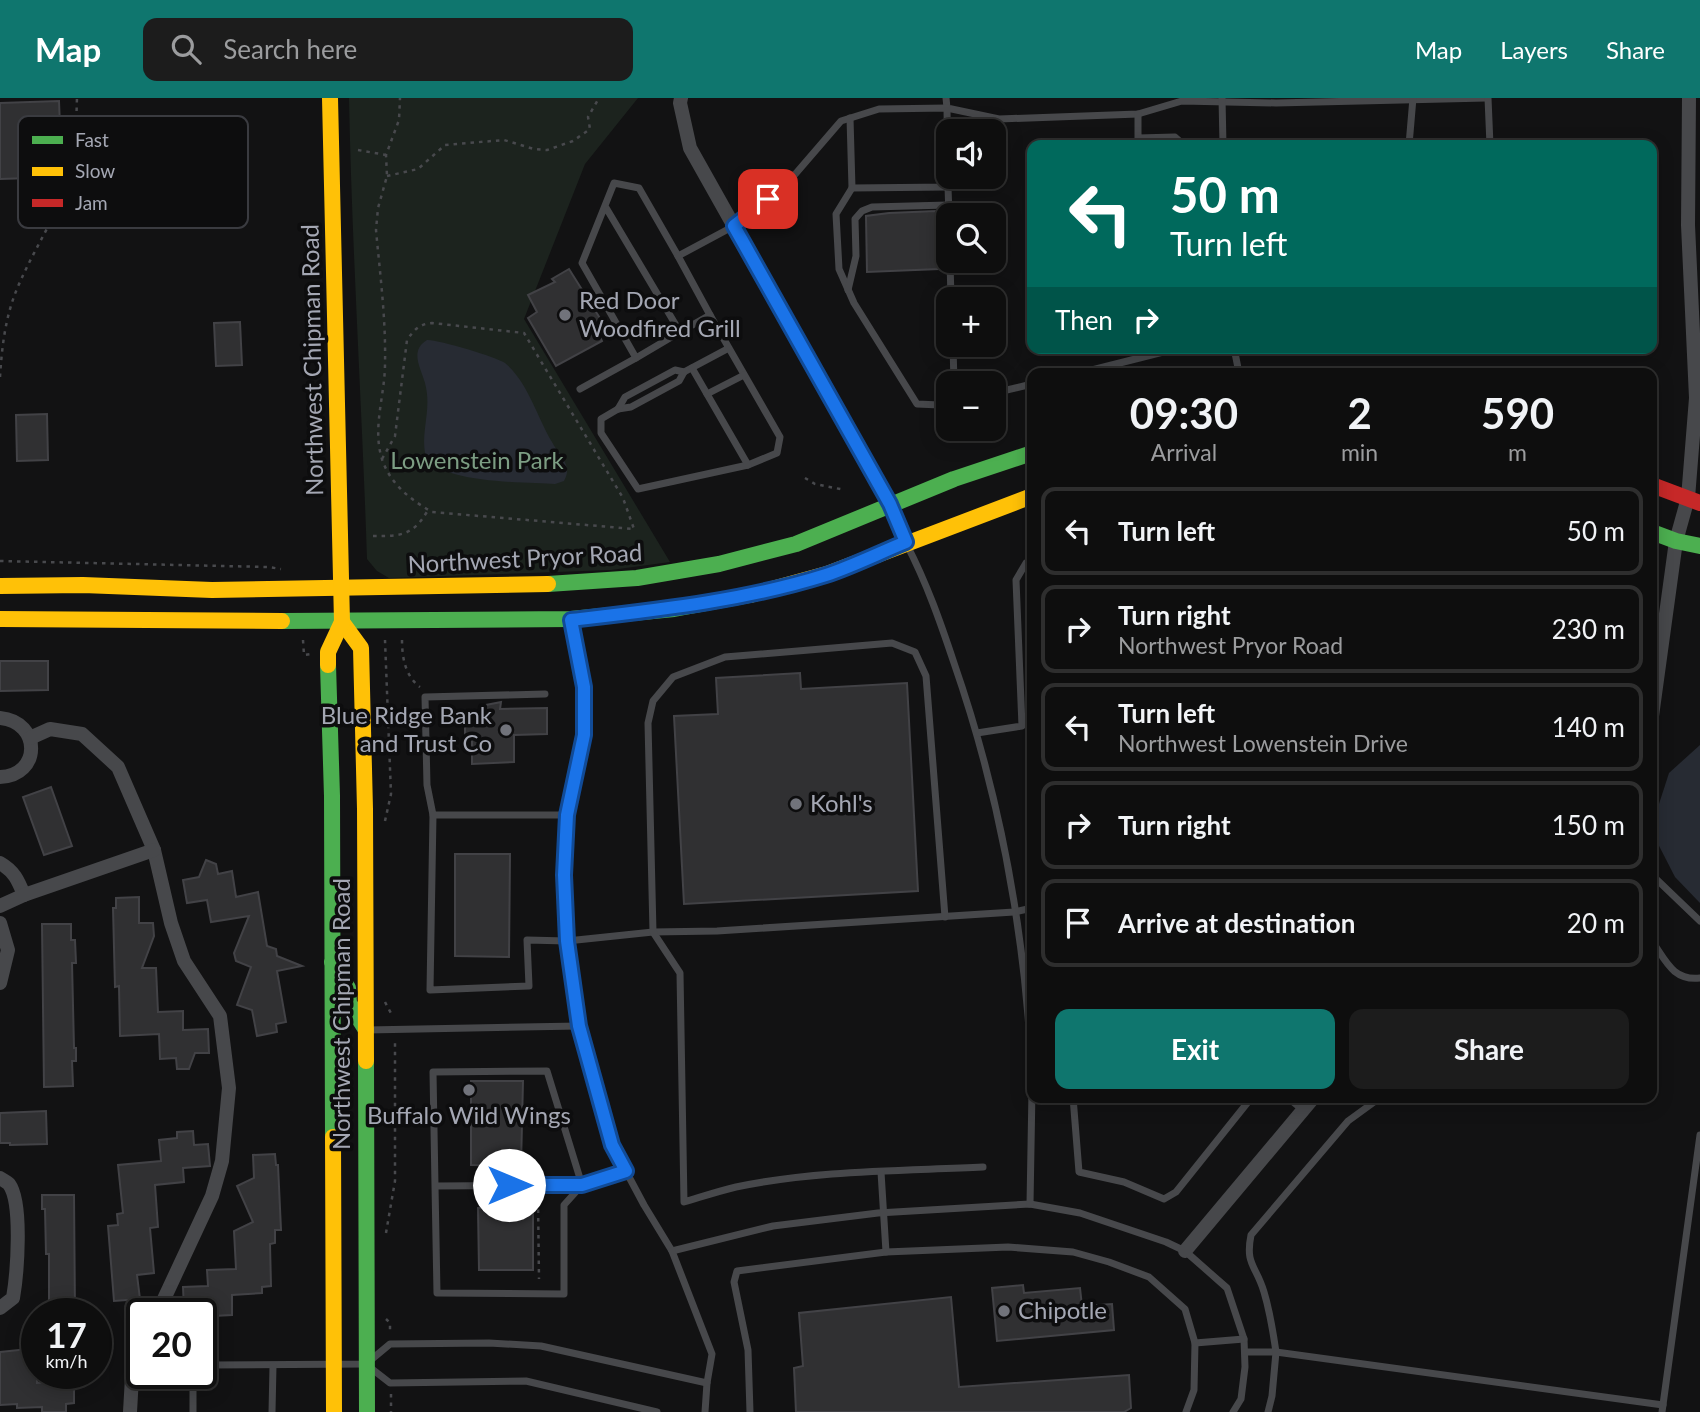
<!DOCTYPE html>
<meta charset="utf-8">
<style>
body{margin:0;font-family:Lato,sans-serif;background:#1c1c1c;color:#f1f3f6;height:100vh;display:flex;flex-direction:column;font-size:26px;white-space:nowrap}
*{box-sizing:border-box;margin:0}
p{font-size:23px;color:#9b9c9e}
.icon{flex:none;width:38px;height:38px;fill:none;stroke:currentColor;stroke-width:2;stroke-linecap:round;stroke-linejoin:round}
.map{position:relative;flex:1;overflow:hidden}
.side{position:absolute;left:1027px;top:270px;width:630px;height:735px;display:flex;flex-direction:column;background:#0e0e0e;border-radius:14px;box-shadow:0 4px 18px #0003,0 0 0 2px #2e2e2e}
.side>*{flex:none}
.hud{position:absolute;left:1027px;top:42px;width:630px;height:214px;border-radius:14px;box-shadow:0 4px 18px #0003,0 0 0 2px #2e2e2e;background:#00695c;color:#fff;overflow:hidden}
.buttons{position:absolute;left:936px;top:21px;display:grid;gap:14px}
.buttons a{display:grid;place-items:center;width:70px;height:70px;border-radius:14px;background:#0e0e0e;box-shadow:0 4px 18px #0003,0 0 0 2px #2e2e2e;font-size:35px}
.speed{position:absolute;left:21px;top:1200px;display:flex;gap:14px;font-size:35px;font-weight:700;text-align:center}
.speed>*{display:grid;place-content:center;width:91px;height:91px;border-radius:50%;background:#0e0e0e;box-shadow:0 4px 18px #0003,0 0 0 2px #2e2e2e;line-height:1}
.speed small{font-size:18px;font-weight:400}
.speed .limit{border:4px solid #111;border-radius:10px;background:#fff;color:#111}
.pin{position:absolute;display:grid;place-items:center;width:60px;height:60px;color:#fff;margin:-30px;border-radius:14px;box-shadow:0 4px 10px #0006}
.me{position:absolute;width:77px;margin:-38px;rotate:90deg;stroke-linejoin:round;filter:drop-shadow(0 0 5px #0008)}
.turn{display:flex;align-items:center;gap:24px;height:147px;padding:0 28px;font-size:32px}
.turn .icon{width:91px;height:91px;stroke-width:2.5}
.turn b{display:block;font-size:49px;line-height:60px}
.then{display:flex;align-items:center;height:66px;padding:0 28px;background:#0003;gap:14px;font-size:26px}
.eta{display:flex;justify-content:space-evenly;align-items:center;height:119px;text-align:center}
.eta b{font-size:42px;font-weight:700;line-height:49px}
.cta{display:flex;gap:14px;margin-top:auto;padding:14px 28px}
.cta a{flex:1;height:80px;border-radius:14px;background:#0f766e;color:#fff;font-size:28px;font-weight:700;line-height:80px;text-align:center}
.cta a+a{background:#1c1c1c;color:#f1f3f6}
ul{padding:0;list-style:none}
li{display:flex;align-items:center;gap:21px;height:88px;margin:0 14px 10px;padding:0 14px;border:4px solid #2e2e2e;border-radius:14px}
li div{flex:1}
li b{display:block;font-size:26px}
li em{font-style:normal}
header{display:flex;align-items:center;gap:42px;box-sizing:border-box;height:98px;padding:0 35px;background:#0f766e;color:#fff}
header strong{font-size:33px}
nav{display:flex;gap:38px;margin-inline-start:auto;font-size:24px}
.search{width:490px;height:63px;background:#1c1c1c;display:flex;align-items:center;gap:18px;box-sizing:border-box;padding:0 24px;border-radius:14px;color:#9b9c9e;font-size:26px}
.map>svg:first-child{display:block}
.green{fill:#1c231e}
.water{fill:#272b33}
.building{fill:#303032;stroke:#424246;stroke-width:2}
.lines{fill:none;stroke-linecap:round;stroke-linejoin:round}
.path{stroke:#48494d;stroke-width:2.5;stroke-dasharray:3.5 5;stroke-linecap:butt}
.lane{stroke:#47484b;stroke-width:7}
.street{stroke:#47484b;stroke-width:14}
.fast{stroke:#4caf50;stroke-width:16}
.slow{stroke:#ffc107;stroke-width:16}
.jam{stroke:#c62828;stroke-width:16}
.route-casing{stroke:#114b97;stroke-width:18}
.route{stroke:#1a73e8;stroke-width:12}
.poi-dot{fill:#71737b;stroke:#0d0d0e;stroke-width:2.5}
.labels{text-anchor:middle;stroke-width:7;stroke-linejoin:round;paint-order:stroke}
.poi-label{font-size:24px;fill:#a4a7b3;stroke:#0d0d0e;text-anchor:start}
.street-label{font-size:24px;fill:#a4a7b3;stroke:#0d0d0e}
.park-label{font-size:24px;fill:#7c9d83;stroke:#0d0d0e}
.key{fill:#0d0d0e;stroke:#3a3b40;stroke-width:2}
.key-label{font-size:19px;fill:#a4a7b3}
</style>
<header>
<strong>Map</strong>
<div class="search"><svg class="icon" aria-label="search" viewBox="0 0 24 24"><circle cx="10" cy="10" r="6"/><path d="M15 15l6 6"/></svg>Search here</div>
<nav><a>Map</a><a>Layers</a><a>Share</a></nav>
</header>
<div class="map">
<svg width="1700" height="1314" viewBox="0 0 1700 1314">
<rect width="100%" height="100%" fill="#121213"/>
<!-- green -->
<path class="green" d="M 349,0 L 638,0 L 585,66 L 524,221 L 670,464 L 611,472 L 389,480 L 377,473 L 367,461 C 362,308 352,154 349,0 Z"/>
<!-- water -->
<g class="water">
<path d="M 427,242 C 436,241 497,259 505,265 C 528,284 537,319 552,344 C 556,352 563,358 566,367 C 568,373 567,377 564,383 L 555,386 C 528,384 432,386 425,355 C 421,332 432,311 425,285 C 421,270 409,253 427,242 Z"/>
<polygon points="1700,647 1700,805 1675,779 1655,740 1658,709 1669,675"/>
</g>
<!-- building -->
<g class="building">
<polygon points="59,3 62,79 0,81 0,5"/>
<polygon points="936,113 939,171 867,174 866,118 889,115"/>
<polygon points="569,171 603,225 596,231 602,243 556,268 528,220 537,214 528,197 555,184 552,181"/>
<polygon points="240,224 242,267 216,268 214,225"/>
<polygon points="47,316 48,362 17,363 16,317"/>
<polygon points="0,563 48,563 48,592 0,593"/>
<polygon points="800,575 801,591 907,585 918,793 684,806 674,618 718,616 716,580"/>
<polygon points="501,604 500,611 547,610 547,636 514,637 514,664 472,666 472,640 465,641 465,627 486,607"/>
<polygon points="51,689 72,748 44,757 23,699"/>
<polygon points="455,756 510,756 509,859 455,858"/>
<polygon points="206,762 216,766 218,776 232,773 236,799 258,794 267,848 276,851 277,858 302,868 277,873 286,924 276,926 277,934 257,938 252,912 237,907 251,869 236,863 234,855 249,818 211,824 207,802 187,805 183,782 199,779"/>
<polygon points="139,799 139,825 153,825 154,838 142,870 156,870 158,914 183,913 183,932 208,931 209,955 195,955 189,971 177,971 176,960 160,961 159,936 120,938 119,888 115,889 113,810 116,810 116,800"/>
<polygon points="42,826 71,826 71,842 75,842 76,865 72,865 74,950 76,950 76,963 72,963 73,988 44,989"/>
<polygon points="471,983 523,983 521,1068 471,1067"/>
<polygon points="46,1013 47,1046 10,1047 10,1045 0,1045 0,1015"/>
<polygon points="193,1033 194,1047 208,1046 210,1068 183,1070 184,1084 155,1087 158,1129 150,1130 154,1175 137,1177 140,1201 114,1203 108,1128 118,1127 117,1116 123,1115 118,1067 161,1063 159,1042 177,1040 177,1034"/>
<polygon points="275,1056 276,1067 278,1067 281,1132 275,1132 275,1145 270,1146 271,1188 262,1189 262,1195 232,1197 232,1217 213,1218 214,1227 202,1228 201,1216 197,1216 195,1211 184,1212 183,1189 208,1188 207,1172 236,1171 234,1133 253,1124 237,1088 254,1080 253,1057"/>
<polygon points="42,1097 74,1097 75,1216 49,1216 49,1156 46,1156 45,1111 42,1111"/>
<polygon points="478,1110 533,1110 533,1172 479,1172"/>
<polygon points="1023,1187 1024,1195 1080,1190 1082,1208 1112,1206 1114,1232 997,1243 992,1190"/>
<polygon points="951,1199 959,1289 1129,1277 1131,1310 1124,1314 796,1314 794,1270 803,1268 799,1215"/>
<polygon points="37,1250 37,1285 53,1284 53,1290 74,1289 74,1305 66,1306 66,1314 42,1314 42,1309 17,1310 17,1306 0,1307 0,1254"/>
</g>
<g class="lines">
<!-- path -->
<g class="path">
<polyline points="358,52 386,57"/>
<polyline points="387,78 418,71 445,47 504,42 534,51 547,52 573,43 590,31 588,19 599,0"/>
<path d="M 0,279 C 2,246 6,214 20,184 C 37,145 64,107 73,65 C 77,44 76,22 77,0"/>
<path d="M 382,361 L 395,338 L 407,242 C 414,232 419,226 432,225 L 524,235 L 623,400 L 634,431 L 432,414 C 411,402 390,386 382,361 C 372,330 385,297 385,266 C 386,221 380,176 376,132 L 378,110 L 387,78 L 386,57 L 399,22 L 400,0"/>
<polyline points="805,380 815,386 845,392"/>
<path d="M 373,438 C 401,438 413,438 428,412"/>
<polyline points="0,463 268,469 281,471"/>
<polyline points="303,542 304,557 311,556"/>
<path d="M 402,542 C 402,559 405,578 420,589"/>
<polyline points="385,723 391,696 385,542"/>
<polyline points="385,904 393,919"/>
<polyline points="538,1103 539,1181"/>
<polyline points="386,1135 395,1083 395,943"/>
<polyline points="386,1221 390,1225 390,1234"/>
<polyline points="391,1296 391,1314"/>
</g>
<!-- lane -->
<g class="lane">
<polyline points="946,0 947,10 999,21 1138,16 1182,3 1276,5 1486,0"/>
<polyline points="1222,0 1223,47"/>
<polyline points="1488,0 1490,47"/>
<polyline points="1138,16 1138,40 1175,39 1184,47"/>
<polyline points="850,20 852,90 836,116 839,171 854,205 917,306 940,307 948,305"/>
<polyline points="1409,47 1413,0"/>
<polyline points="948,89 949,117"/>
<polyline points="605,108 680,234 636,260 582,165 614,85 639,90 678,158 734,128 785,88 841,23 879,11 947,10 948,89 852,90"/>
<polyline points="678,158 710,217 680,234"/>
<polyline points="950,163 951,201"/>
<polyline points="848,192 856,158 855,121 862,113 872,109 948,107"/>
<polyline points="710,217 780,339 777,355 748,367 638,391 601,335 601,321 618,311 631,309 679,283 684,274 729,250"/>
<polyline points="953,247 954,285"/>
<polyline points="1234,250 1239,275"/>
<polyline points="692,270 748,367"/>
<polyline points="1080,275 1179,250"/>
<polyline points="580,291 636,260"/>
<polyline points="994,295 1032,286"/>
<polyline points="707,296 744,277"/>
<polyline points="618,311 625,299 675,272 684,274"/>
<path d="M 907,447 C 927,486 940,523 954,565 C 1000,698 1026,840 1032,981"/>
<polyline points="571,522 584,589 584,637 567,717 564,777 567,843 579,928 612,1047 644,1107 672,1153 773,1128 878,1115 1030,1106 1080,1115 1166,1144 1185,1153 1227,1190 1244,1241 1245,1269 1241,1301 1233,1314"/>
<polyline points="977,635 1022,628 1016,482 1026,465 1032,462"/>
<polyline points="433,717 427,687 425,599 545,596"/>
<polyline points="567,717 433,717 430,892 529,888 527,842 567,843 653,834 717,833 1014,814 1032,810"/>
<polyline points="1652,777 1700,823"/>
<path d="M 945,819 L 926,578 L 915,554 L 892,545 L 725,559 L 673,579 L 653,603 L 648,625 L 653,834 L 680,875 L 684,1104 C 701,1099 719,1093 736,1089 C 817,1072 901,1073 983,1069"/>
<path d="M 1652,843 C 1666,863 1673,883 1700,880"/>
<polyline points="367,932 579,928"/>
<polyline points="1073,999 1079,1074 1124,1084 1164,1101 1176,1094 1252,999"/>
<polyline points="1287,999 1303,1012"/>
<polyline points="881,1074 886,1154"/>
<polyline points="435,1088 437,1195 564,1196 564,1107 582,1087 547,973 433,974 435,1088 582,1087 626,1072"/>
<polyline points="1030,1106 1032,992"/>
<polyline points="672,1153 712,1256 707,1285 705,1314"/>
<polyline points="1195,1245 1244,1241"/>
<path d="M 1245,1254 L 1276,1254 C 1273,1233 1270,1214 1264,1194 C 1256,1167 1245,1167 1251,1137 L 1348,1023 L 1381,999"/>
<polyline points="372,1271 390,1285 526,1283 657,1314"/>
<polyline points="201,1272 210,1267 366,1266 390,1246 489,1245 541,1248 707,1285"/>
<polyline points="193,1314 193,1278 196,1276"/>
<polyline points="272,1314 273,1268"/>
<polyline points="750,1314 748,1252 734,1184 737,1173 886,1154 1008,1149 1073,1154 1109,1164 1149,1179 1185,1211 1195,1245 1194,1292 1186,1314"/>
<polyline points="1268,1314 1272,1298 1276,1254 1663,1307"/>
<polyline points="1662,1314 1700,1037"/>
</g>
<!-- street -->
<g class="street">
<polyline points="681,0 680,5 690,50 890,406 906,445"/>
<polyline points="1652,618 1676,443 1688,400 1696,300 1688,127 1689,0"/>
<path d="M 0,620 C 42,624 41,678 0,679"/>
<polyline points="30,640 50,631 82,636 118,669 154,752 171,825 184,863 220,918 229,990 222,1063 212,1098 157,1216"/>
<path d="M 0,765 C 14,773 18,782 24,797"/>
<polyline points="0,808 24,797 154,752"/>
<polyline points="0,825 8,852 0,885"/>
<path d="M 0,1080 C 3,1082 7,1084 9,1086 C 23,1105 17,1177 13,1200 L 0,1210"/>
<polyline points="1185,1153 1314,999"/>
<polyline points="130,1314 132,1279 142,1254"/>
</g>
<!-- fast -->
<g class="fast">
<polyline points="1652,434 1676,443 1700,448"/>
<polyline points="548,486 637,480 719,466 796,446 954,381 1032,355"/>
<polyline points="282,523 571,521 674,511 750,497"/>
<polyline points="328,567 332,698 333,1039"/>
<polyline points="332,864 348,890 349,905 366,932"/>
<polyline points="366,963 367,1314"/>
</g>
<!-- slow -->
<g class="slow">
<polyline points="0,488 83,487 212,492 548,486"/>
<polyline points="750,497 827,476 1032,398"/>
<polyline points="0,521 282,523"/>
<polyline points="342,524 361,550 365,711 366,963"/>
<polyline points="328,567 328,554 342,524 330,0"/>
<polyline points="333,1039 334,1314"/>
</g>
<!-- jam -->
<polyline class="jam" points="1652,387 1700,405"/>
</g>
<g class="lines">
<!-- route casing -->
<g class="route-casing">
<path id="route" d="M 509,1087 L 582,1087 L 626,1073 L 612,1047 L 579,928 L 567,843 L 564,777 L 567,717 L 584,637 L 584,589 L 571,522 C 657,512 743,503 826,477 C 853,468 879,455 906,444 L 890,406 L 734,128 L 768,101"/>
</g>
<!-- route -->
<use href="#route" class="route"/>
</g>
<!-- markers -->
<g class="poi-dot">
<circle cx="565" cy="217" r="7"/>
<circle cx="506" cy="632" r="7"/>
<circle cx="796" cy="706" r="7"/>
<circle cx="469" cy="992" r="7"/>
<circle cx="1004" cy="1213" r="7"/>
</g>
<g class="labels">
<!-- poi labels -->
<g class="poi-label">
<text x="579" y="211">Red Door<tspan x="579" dy="28">Woodfired Grill</tspan></text>
<text x="492" y="626" text-anchor="end">Blue Ridge Bank<tspan x="492" dy="28">and Trust Co</tspan></text>
<text x="810" y="714">Kohl's</text>
<text x="469" y="1026" text-anchor="middle">Buffalo Wild Wings</text>
<text x="1018" y="1221">Chipotle</text>
</g>
<!-- street labels -->
<g class="street-label">
<text transform="translate(313 262) rotate(-91)" y="8">Northwest Chipman Road</text>
<text transform="translate(525 461) rotate(-3)" y="8">Northwest Pryor Road</text>
<text transform="translate(342 916) rotate(-90)" y="8">Northwest Chipman Road</text>
</g>
<!-- park labels -->
<g class="park-label">
<text x="477" y="371">Lowenstein Park</text>
</g>
</g>
<!-- legend -->
<rect x="18" y="18" width="230" height="112" rx="10" class="key"/>
<rect x="32" y="38" width="31" height="8" fill="#4caf50"/>
<rect x="32" y="69" width="31" height="9" fill="#ffc107"/>
<rect x="32" y="101" width="31" height="8" fill="#c62828"/>
<g class="key-label">
<text x="75" y="49">Fast</text>
<text x="75" y="80">Slow</text>
<text x="75" y="112">Jam</text>
</g>
</svg>
<div class="buttons">
<a><svg class="icon" aria-label="sound" viewBox="0 0 24 24"><path d="M4 9h4l5-4v14l-5-4H4zM17 9q2 3 0 6"/></svg></a>
<a><svg class="icon" aria-label="search" viewBox="0 0 24 24"><circle cx="10" cy="10" r="6"/><path d="M15 15l6 6"/></svg></a>
<a>+</a>
<a>−</a>
</div>
<div class="speed"><div>17<small>km/h</small></div><div class="limit">20</div></div>
<div class="pin" style="left:768px;top:101px;background:#d93025"><svg class="icon" aria-label="arrive" viewBox="0 0 24 24"><path d="M6 21V4h12l-3 4 3 4H6"/></svg></div>
<svg class="me" style="left:509px;top:1087px" viewBox="-20 -20 40 40"><circle r="19" fill="#fff"/><path d="M0-13L10 11 0 6-10 11z" fill="#1a73e8"/></svg>
<div class="hud">
<div class="turn"><svg class="icon" aria-label="left" viewBox="0 0 24 24"><path d="M17 20v-9H6M10 6l-5 5 5 5"/></svg><div><b>50 m</b>Turn left</div></div>
<div class="then">Then<svg class="icon" aria-label="right" viewBox="0 0 24 24"><path d="M7 20v-9h11M14 6l5 5-5 5"/></svg></div>
</div>
<section class="side">
<div class="eta">
<div><b>09:30</b><p>Arrival</p></div>
<div><b>2</b><p>min</p></div>
<div><b>590</b><p>m</p></div>
</div>
<ul>
<li><svg class="icon" aria-label="left" viewBox="0 0 24 24"><path d="M17 20v-9H6M10 6l-5 5 5 5"/></svg><div><b>Turn left</b></div><em>50 m</em></li>
<li><svg class="icon" aria-label="right" viewBox="0 0 24 24"><path d="M7 20v-9h11M14 6l5 5-5 5"/></svg><div><b>Turn right</b><p>Northwest Pryor Road</p></div><em>230 m</em></li>
<li><svg class="icon" aria-label="left" viewBox="0 0 24 24"><path d="M17 20v-9H6M10 6l-5 5 5 5"/></svg><div><b>Turn left</b><p>Northwest Lowenstein Drive</p></div><em>140 m</em></li>
<li><svg class="icon" aria-label="right" viewBox="0 0 24 24"><path d="M7 20v-9h11M14 6l5 5-5 5"/></svg><div><b>Turn right</b></div><em>150 m</em></li>
<li><svg class="icon" aria-label="arrive" viewBox="0 0 24 24"><path d="M6 21V4h12l-3 4 3 4H6"/></svg><div><b>Arrive at destination</b></div><em>20 m</em></li>
</ul>
<div class="cta"><a>Exit</a><a>Share</a></div>
</section>
</div>
